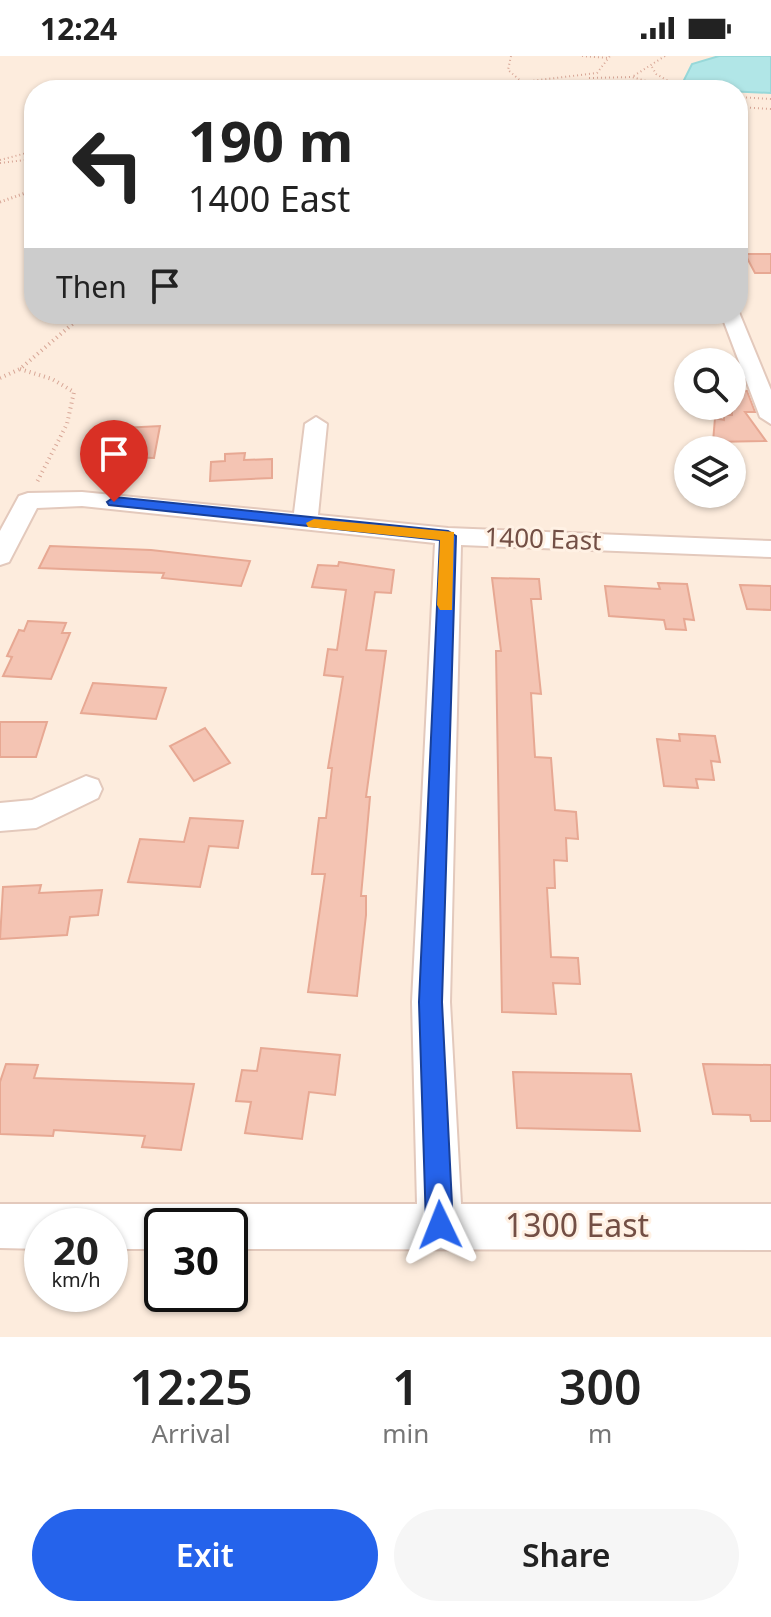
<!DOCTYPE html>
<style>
body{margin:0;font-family:"Noto Sans",sans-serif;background:#f6f6f6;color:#222;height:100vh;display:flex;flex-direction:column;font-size:30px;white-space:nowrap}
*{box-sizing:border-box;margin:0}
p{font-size:26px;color:#767676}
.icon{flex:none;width:44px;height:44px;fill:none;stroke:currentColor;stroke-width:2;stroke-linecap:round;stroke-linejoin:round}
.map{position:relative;height:1281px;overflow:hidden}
.details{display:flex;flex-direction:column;background:#fff;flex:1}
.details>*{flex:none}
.guide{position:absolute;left:24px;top:24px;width:724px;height:244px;border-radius:32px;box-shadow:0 2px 6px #0004;background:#fff;color:#222;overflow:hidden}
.fabs{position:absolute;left:674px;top:292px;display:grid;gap:16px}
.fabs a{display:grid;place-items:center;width:72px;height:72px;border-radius:50%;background:#fff;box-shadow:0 2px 6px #0004;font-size:40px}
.speed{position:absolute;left:24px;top:1152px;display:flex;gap:16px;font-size:40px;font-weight:700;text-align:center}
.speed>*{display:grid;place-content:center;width:104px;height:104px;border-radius:50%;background:#fff;box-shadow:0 2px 6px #0004;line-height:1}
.speed small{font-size:20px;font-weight:400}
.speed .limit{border:4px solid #111;border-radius:12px;background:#fff;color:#111}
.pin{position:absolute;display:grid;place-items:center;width:68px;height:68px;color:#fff;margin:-82px -34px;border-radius:50% 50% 50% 0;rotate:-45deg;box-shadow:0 0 8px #0007}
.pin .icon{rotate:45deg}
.me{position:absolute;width:88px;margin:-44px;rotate:358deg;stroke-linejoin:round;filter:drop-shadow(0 0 6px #0008)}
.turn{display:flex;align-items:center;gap:28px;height:168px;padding:0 32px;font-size:36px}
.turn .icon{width:104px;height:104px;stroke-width:2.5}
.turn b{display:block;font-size:56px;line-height:68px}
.then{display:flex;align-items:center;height:76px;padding:0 32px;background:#0003;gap:16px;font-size:30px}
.eta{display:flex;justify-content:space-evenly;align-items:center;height:136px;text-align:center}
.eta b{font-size:48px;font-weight:600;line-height:56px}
.button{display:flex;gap:16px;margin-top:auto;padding:16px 32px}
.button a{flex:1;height:92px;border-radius:48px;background:#2563eb;color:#fff;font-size:32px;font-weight:600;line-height:92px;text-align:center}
.button a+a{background:#f6f6f6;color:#222}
.status{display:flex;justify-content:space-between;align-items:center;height:56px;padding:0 40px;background:#fff;direction:ltr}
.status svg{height:22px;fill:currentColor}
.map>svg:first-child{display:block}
.water{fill:#b1e6e7;stroke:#97d8d9;stroke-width:2}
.building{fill:#f4c4b3;stroke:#e7a893;stroke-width:2}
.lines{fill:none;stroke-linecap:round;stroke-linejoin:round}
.minor-casing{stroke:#e3c9bc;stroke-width:4}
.path-far2{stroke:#d8a797;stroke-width:2;stroke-dasharray:1 3;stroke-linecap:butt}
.path-far1{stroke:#d8a797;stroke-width:3;stroke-dasharray:1 3;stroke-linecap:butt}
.path{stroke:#d8a797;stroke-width:4;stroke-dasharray:1 4;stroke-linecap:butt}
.minor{fill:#fff;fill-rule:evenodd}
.route{fill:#2563eb;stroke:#184099;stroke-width:2}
.slow{fill:#f59e0b}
.labels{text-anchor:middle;stroke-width:6;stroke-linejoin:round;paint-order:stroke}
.street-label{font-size:26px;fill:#734f45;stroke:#fff1e4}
.near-street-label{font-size:32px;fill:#734f45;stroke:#fff1e4}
</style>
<div class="status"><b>12:24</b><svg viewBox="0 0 49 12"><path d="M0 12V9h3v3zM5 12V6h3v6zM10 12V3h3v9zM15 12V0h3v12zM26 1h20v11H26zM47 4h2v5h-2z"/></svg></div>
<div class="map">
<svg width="771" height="1281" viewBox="0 0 771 1281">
<rect width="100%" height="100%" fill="#fdecdd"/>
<!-- water -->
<polygon class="water" points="719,0 771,0 771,37 703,34 682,28 692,8"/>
<!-- building -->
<g class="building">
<polygon points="745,198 771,198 771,217 755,217"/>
<polygon points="732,334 747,335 755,356 745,356 766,385 713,386 715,362 724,364 724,359 732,359"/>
<polygon points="160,370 154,402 95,400 100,380 120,380 122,372"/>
<polygon points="245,397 244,404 272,403 272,422 210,425 211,406 225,405 225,398"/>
<polygon points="50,490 151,494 250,505 241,530 162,522 164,517 39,512"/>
<polygon points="339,506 394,514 391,537 375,536 366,594 386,595 366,741 370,741 361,840 366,840 366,859 357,940 308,936 325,818 312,818 319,762 326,762 332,712 328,712 343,621 324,619 328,593 337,594 346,534 312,531 318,509 338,510"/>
<polygon points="492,522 539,523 541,543 531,543 541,638 531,637 535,701 551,702 555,754 576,756 578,783 566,782 567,805 554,804 555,832 547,832 551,901 578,902 580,928 553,927 556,958 502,956 496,595 501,595"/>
<polygon points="658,527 687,528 694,564 684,563 686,574 666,573 664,564 609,560 605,530 660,533"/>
<polygon points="740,529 771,530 771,554 747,553"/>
<polygon points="28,565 66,567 62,577 70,577 51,623 3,620 12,601 7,600 19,574 24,575"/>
<polygon points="93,627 166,632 156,663 81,657"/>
<polygon points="0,666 47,666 36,701 0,701"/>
<polygon points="205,672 230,707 194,725 170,690"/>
<polygon points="679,678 715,680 720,706 711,705 714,724 696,723 698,732 664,730 657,683 680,685"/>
<polygon points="190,762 243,765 238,792 209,790 200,831 128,826 140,783 184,786"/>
<polygon points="41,829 39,837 102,834 98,859 70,861 67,879 0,883 3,831"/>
<polygon points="261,992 340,999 335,1039 309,1036 302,1083 245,1077 251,1046 236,1045 242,1014 257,1015"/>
<polygon points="6,1008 38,1009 34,1022 194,1028 181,1094 142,1091 145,1080 54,1074 53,1080 0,1078 0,1026"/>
<polygon points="703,1008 771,1009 771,1065 751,1065 750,1059 713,1058"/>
<polygon points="513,1016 631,1018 640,1075 517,1072"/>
</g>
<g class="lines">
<!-- minor casing -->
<g class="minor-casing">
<g id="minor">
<polygon points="738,254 771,334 771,368 760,361 721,258 738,258"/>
<polygon points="316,361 327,368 318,459 448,472 771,485 771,501 461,489 450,946 461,1148 771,1148 771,1194 230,1193 230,1170 162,1170 162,1193 110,1193 110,1170 42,1170 42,1193 0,1192 0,1148 417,1148 412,946 435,487 82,450 37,452 9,506 0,509 0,475 19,440 28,437 82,436 294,457 305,368"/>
<polygon points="86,720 98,724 102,733 98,742 36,772 0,775 0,747 32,744"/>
</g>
</g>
<!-- path-far2 -->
<g class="path-far2">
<polyline points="511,0 508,14 522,26"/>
<polyline points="582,0 608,2"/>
<polyline points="665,0 632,21 678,34"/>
<polyline points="652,11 656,18 684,34"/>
<polyline points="589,22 632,21"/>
<polyline points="519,34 522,26 597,17 610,0"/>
<polyline points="738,41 771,43"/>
<polyline points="738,51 771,53"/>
<polyline points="0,104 34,95"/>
<polyline points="0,107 34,103"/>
</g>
<!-- path-far1 -->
<polyline class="path-far1" points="0,146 34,134"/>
<!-- path -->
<g class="path">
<polyline points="20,313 52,323 74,336 67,368 37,426"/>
<polyline points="0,322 20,313 84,258"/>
</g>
<!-- minor -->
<use href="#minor" class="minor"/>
</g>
<!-- route -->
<polygon class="route" points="114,441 448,475 456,480 442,946 453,1169 449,1179 440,1183 430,1179 426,1169 419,946 440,484 109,449 107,446"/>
<!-- slow -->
<polygon class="slow" points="314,463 454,476 452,554 440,554 437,549 440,484 308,471 306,467"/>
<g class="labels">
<!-- street labels -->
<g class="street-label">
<text transform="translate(543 483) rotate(2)" y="9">1400 East</text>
</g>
<!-- near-street labels -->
<g class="near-street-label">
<text x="577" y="1181">1300 East</text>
</g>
</g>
</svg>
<div class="fabs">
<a><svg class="icon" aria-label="search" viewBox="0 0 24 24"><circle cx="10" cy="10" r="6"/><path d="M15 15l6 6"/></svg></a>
<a><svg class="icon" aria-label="layers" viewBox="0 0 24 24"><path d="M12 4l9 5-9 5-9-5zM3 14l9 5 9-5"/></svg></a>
</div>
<div class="speed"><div>20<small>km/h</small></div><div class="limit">30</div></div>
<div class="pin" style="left:114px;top:446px;background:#d93025"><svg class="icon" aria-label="arrive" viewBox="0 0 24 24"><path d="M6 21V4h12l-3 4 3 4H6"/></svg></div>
<svg class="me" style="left:440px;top:1169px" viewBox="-20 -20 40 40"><path d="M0-17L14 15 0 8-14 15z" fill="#2563eb" stroke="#fff" stroke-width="4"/></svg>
<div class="guide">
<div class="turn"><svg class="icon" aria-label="left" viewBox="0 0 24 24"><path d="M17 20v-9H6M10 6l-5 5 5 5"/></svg><div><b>190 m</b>1400 East</div></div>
<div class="then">Then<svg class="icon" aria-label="arrive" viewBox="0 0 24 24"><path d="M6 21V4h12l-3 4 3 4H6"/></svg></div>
</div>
</div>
<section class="details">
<div class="eta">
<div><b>12:25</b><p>Arrival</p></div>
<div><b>1</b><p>min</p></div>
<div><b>300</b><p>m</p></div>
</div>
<div class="button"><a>Exit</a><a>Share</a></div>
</section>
